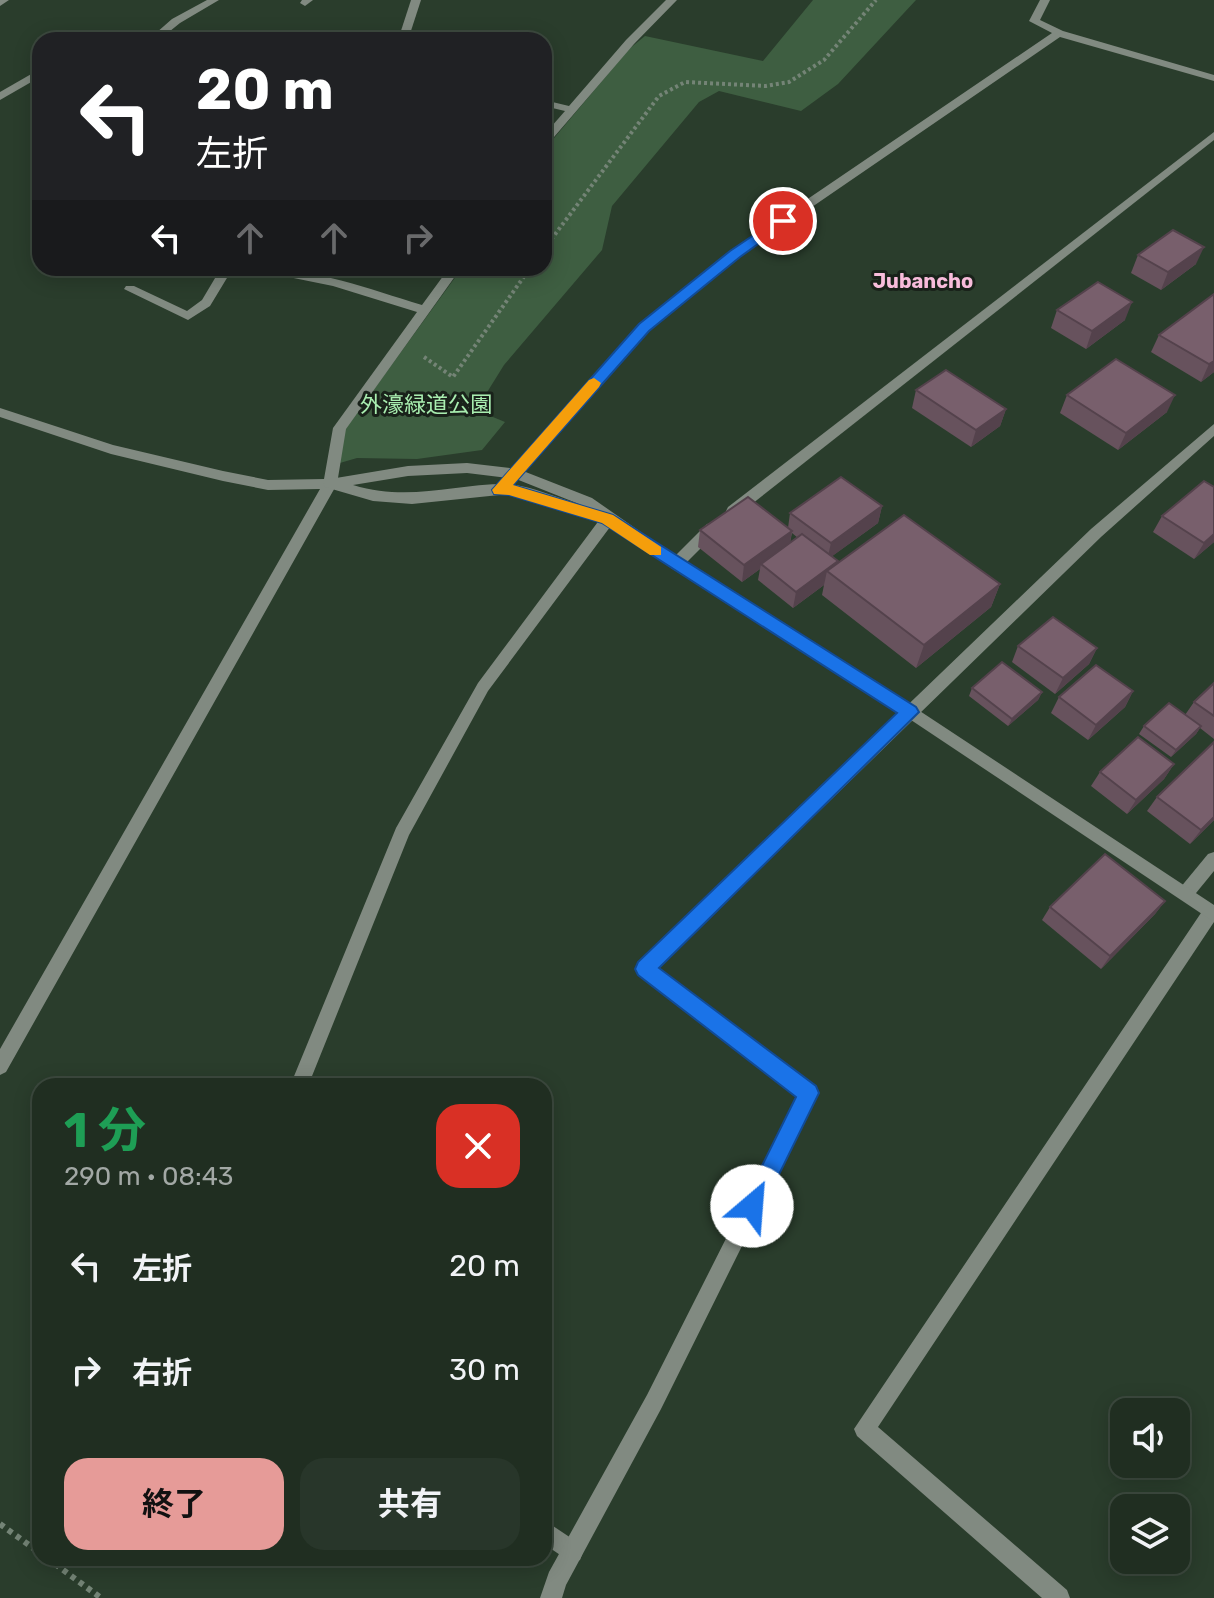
<!DOCTYPE html>
<html lang="ja">
<meta charset="utf-8">
<style>
body{margin:0;font-family:Rubik,"Noto Sans JP",sans-serif;background:#28362a;color:#f1f3f6;height:100vh;display:flex;flex-direction:column;font-size:30px;white-space:nowrap}
*{box-sizing:border-box;margin:0}
p{font-size:26px;color:#a2a8a5}
.icon{flex:none;width:44px;height:44px;fill:none;stroke:currentColor;stroke-width:2;stroke-linecap:round;stroke-linejoin:round}
.map{position:relative;flex:1;overflow:hidden}
.drawer{position:absolute;left:32px;top:1078px;width:520px;height:488px;display:flex;flex-direction:column;background:#202e21;border-radius:24px;box-shadow:0 4px 20px #0003,0 0 0 2px #3d4a3f}
.drawer>*{flex:none}
.top-card{position:absolute;left:32px;top:32px;width:520px;height:244px;border-radius:24px;box-shadow:0 4px 20px #0003,0 0 0 2px #3d4a3f;background:#202124;color:#fff;overflow:hidden}
.fabs{position:absolute;left:1110px;top:1398px;display:grid;gap:16px}
.fabs a{display:grid;place-items:center;width:80px;height:80px;border-radius:16px;background:#202e21;box-shadow:0 4px 20px #0003,0 0 0 2px #3d4a3f;font-size:40px}
.pin{position:absolute;display:grid;place-items:center;width:68px;height:68px;color:#fff;margin:-34px;border:4px solid #fff;border-radius:50%;box-shadow:0 2px 8px #0007}
.me{position:absolute;width:88px;margin:-44px;rotate:27deg;stroke-linejoin:round;filter:drop-shadow(0 0 6px #0008)}
.turn{display:flex;align-items:center;gap:28px;height:168px;padding:0 32px;font-size:36px}
.turn .icon{width:104px;height:104px;stroke-width:2.5}
.turn b{display:block;font-size:56px;line-height:68px}
.lanes{display:flex;align-items:center;height:76px;padding:0 32px;background:#0003;justify-content:center;gap:40px;direction:ltr}
.lanes .off{opacity:.35}
.round{display:grid;place-items:center;flex:none;width:84px;height:84px;border-radius:24px;background:#28362a}
.headline{display:flex;align-items:center;justify-content:space-between;height:136px;padding:0 32px}
h1{font-size:48px;font-weight:700;line-height:60px;color:#1e9e55}
.primary-button{display:flex;gap:16px;margin-top:auto;padding:16px 32px}
.primary-button a{flex:1;height:92px;border-radius:24px;background:#e69b98;color:#111;font-size:32px;font-weight:700;line-height:92px;text-align:center}
.primary-button a+a{background:#28362a;color:#f1f3f6}
ul{padding:0;list-style:none}
li{display:flex;align-items:center;gap:24px;height:104px;padding:0 32px}
li div{flex:1}
li b{display:block;font-size:30px}
li em{font-style:normal}
.map>svg:first-child{display:block}
.green{fill:#3e5e41}
.lines{fill:none;stroke-linecap:round;stroke-linejoin:round}
.path-far1{stroke:#748476;stroke-width:4;stroke-dasharray:3 3;stroke-linecap:butt}
.path{stroke:#748476;stroke-width:6;stroke-dasharray:5 5;stroke-linecap:butt}
.service{fill:#818a81;fill-rule:evenodd}
.minor{fill:#818a81;fill-rule:evenodd}
.tertiary{fill:#818a81;fill-rule:evenodd}
.wall{fill:#67525d;fill-rule:evenodd}
.shaded-wall{fill:#54424c}
.building{fill:#785f6c;stroke:#54424c;stroke-width:2}
.route{fill:#1a73e8;stroke:#114b97;stroke-width:2}
.slow{fill:#f59e0b}
.labels{text-anchor:middle;stroke-width:6;stroke-linejoin:round;paint-order:stroke}
.far-neighbourhood-label{font-size:20px;font-weight:bold;fill:#f8bcdb;stroke:#19221a}
.park-label{font-size:22px;fill:#a9eeb0;stroke:#19221a}
</style>
<div class="map">
<svg width="1214" height="1598" viewBox="0 0 1214 1598">
<rect width="100%" height="100%" fill="#2a3d2c"/>
<!-- green -->
<polygon class="green" points="813,0 916,0 838,84 801,111 719,91 699,102 612,206 602,250 504,365 476,410 505,422 482,450 417,459 357,458 333,465 343,432 462,268 544,268 544,150 629,49 645,36 763,61"/>
<g class="lines">
<!-- path-far1 -->
<g class="path-far1">
<polyline points="544,249 659,96 685,82 766,86 789,82 824,60 876,0"/>
<polyline points="424,357 453,377 530,268"/>
</g>
<!-- path -->
<g class="path">
<polyline points="0,1524 40,1553"/>
<polyline points="47,1558 101,1598"/>
</g>
<!-- service -->
<polygon class="service" points="544,1520 580,1544 583,1552 580,1560 572,1563 544,1544"/>
<!-- minor -->
<g class="minor">
<polygon points="0,0 9,0 0,6"/>
<polygon points="207,0 219,0 180,23 159,40 148,40 172,19"/>
<polygon points="302,0 313,0 305,6 300,3"/>
<polygon points="411,0 421,0 408,40 398,40"/>
<polygon points="666,0 677,0 634,44 548,144 544,145 544,135 565,111 544,106 544,100 569,106 626,40"/>
<polygon points="1040,0 1050,0 1040,20 1063,31 1214,75 1214,81 1060,37 739,257 648,331 505,493 495,493 495,487 640,325 731,251 1052,33 1029,21"/>
<polygon points="40,69 40,77 0,100 0,92"/>
<polygon points="1214,132 1214,140 738,515 728,515 726,511 728,507"/>
<polygon points="221,268 233,268 210,306 188,320 124,289 126,286 134,286 187,311 202,300"/>
<path d="M 258,268 C 314,268 369,289 422,305 L 449,268 L 461,268 L 346,429 L 337,484 L 6,1072 L 0,1075 L 0,1049 L 320,489 L 268,490 L 223,481 L 111,454 L 0,417 L 0,408 L 113,445 L 223,471 L 268,480 L 324,479 L 333,428 L 417,312 L 333,286 L 264,272 Z"/>
<polygon points="1214,424 1214,436 1101,537 658,968 815,1087 818,1093 661,1409 566,1585 562,1598 540,1598 549,1572 647,1395 798,1096 639,975 636,969 639,963 1091,529"/>
<polygon points="608,514 613,515 615,519 613,523 488,691 409,835 308,1086 290,1086 396,828 478,683 603,515"/>
<polygon points="712,523 719,528 717,532 681,568 671,568 669,564 671,560 707,524"/>
<polygon points="1214,852 1214,871 1192,898 1186,900 1180,898 1178,893 1180,888 1208,854"/>
<polygon points="1211,904 1214,906 1214,922 878,1427 1067,1590 1070,1598 1042,1598 857,1436 854,1429 1205,907"/>
</g>
<!-- tertiary -->
<path class="tertiary" d="M 467,463 L 518,469 L 592,498 L 681,560 L 891,692 L 1214,905 L 1214,922 L 881,700 L 671,568 L 600,518 L 595,520 L 509,494 L 412,504 L 373,501 L 325,487 L 323,484 L 330,479 L 408,466 ZM 467,473 L 516,479 L 584,506 C 564,500 525,484 506,484 C 451,484 410,502 353,485 L 408,476 Z"/>
</g>
<!-- wall -->
<g class="wall">
<polygon points="1138,255 1196,264 1161,290 1131,273"/>
<polygon points="1214,294 1214,372 1201,382 1151,352 1159,335"/>
<polygon points="1057,310 1125,320 1086,349 1051,328"/>
<polygon points="916,390 1006,409 1000,426 971,447 912,408"/>
<polygon points="1067,395 1167,412 1118,450 1060,413"/>
<path d="M 882,506 L 878,523 L 832,556 L 838,564 L 1000,584 L 991,607 L 916,668 L 822,595 L 824,585 L 793,608 L 758,580 L 760,569 L 742,582 L 698,547 L 700,530 L 788,528 L 790,513 ZM 792,533 L 798,538 L 790,543 Z"/>
<polygon points="1162,516 1214,542 1194,559 1153,532"/>
<polygon points="1018,646 1097,648 1089,664 1055,694 1012,662"/>
<polygon points="1214,683 1214,739 1200,728 1196,734 1171,757 1139,734 1144,726 1185,715 1194,702"/>
<polygon points="972,688 1042,692 1038,700 1008,726 969,696"/>
<polygon points="1133,691 1125,707 1088,740 1051,713 1059,697"/>
<polygon points="1174,764 1164,779 1127,814 1091,786 1100,772"/>
<polygon points="1157,797 1214,820 1190,844 1147,811"/>
<polygon points="1165,901 1155,914 1101,969 1042,920 1050,907"/>
</g>
<!-- shaded-wall -->
<g class="shaded-wall">
<polygon points="1204,247 1196,264 1161,290 1168,272"/>
<polygon points="1132,302 1125,320 1086,349 1092,331"/>
<polygon points="1214,361 1214,372 1201,382 1209,364"/>
<polygon points="1175,395 1167,412 1118,450 1126,433"/>
<polygon points="1006,409 1000,426 971,447 976,430"/>
<polygon points="882,506 878,523 827,560 831,543"/>
<polygon points="792,531 789,548 761,564 760,569 742,582 744,565"/>
<polygon points="1214,534 1214,542 1194,559 1204,543"/>
<polygon points="838,561 835,577 827,571 824,585 793,608 796,592"/>
<polygon points="1000,584 991,607 916,668 924,645"/>
<polygon points="1097,648 1089,664 1055,694 1063,678"/>
<polygon points="1133,691 1125,707 1088,740 1096,725"/>
<polygon points="1042,692 1038,700 1008,726 1012,719"/>
<polygon points="1201,726 1196,734 1171,757 1176,750"/>
<polygon points="1174,764 1164,779 1127,814 1136,800"/>
<polygon points="1214,817 1214,820 1190,844 1201,830"/>
<polygon points="1165,901 1155,914 1101,969 1110,956"/>
</g>
<!-- building -->
<g class="building">
<polygon points="1173,230 1204,247 1168,272 1138,255"/>
<polygon points="1098,282 1132,302 1092,331 1057,310"/>
<polygon points="1214,294 1214,361 1209,364 1159,335"/>
<polygon points="1116,359 1175,395 1126,433 1067,395"/>
<polygon points="946,370 1006,409 976,430 916,390"/>
<polygon points="841,477 882,506 831,543 790,513"/>
<polygon points="1204,481 1214,487 1214,534 1204,543 1162,516"/>
<polygon points="748,497 792,531 744,565 700,530"/>
<polygon points="904,515 1000,584 924,645 827,571"/>
<polygon points="802,534 838,561 796,592 761,564"/>
<polygon points="1053,617 1097,648 1063,678 1018,646"/>
<polygon points="1002,662 1042,692 1012,719 972,688"/>
<polygon points="1096,665 1133,691 1096,725 1059,697"/>
<polygon points="1214,683 1214,716 1194,702"/>
<polygon points="1169,703 1201,726 1176,750 1144,726"/>
<polygon points="1138,737 1174,764 1136,800 1100,772"/>
<polygon points="1214,742 1214,817 1201,830 1157,797"/>
<polygon points="1105,854 1165,901 1110,956 1050,907"/>
</g>
<!-- route -->
<polygon class="route" points="779,218 790,221 740,257 649,331 513,485 613,515 916,707 919,712 659,968 816,1086 819,1093 760,1213 752,1217 745,1213 742,1206 796,1097 638,975 635,969 638,962 897,713 602,523 509,495 494,494 492,490 639,324 730,251"/>
<!-- slow -->
<polygon class="slow" points="594,378 601,383 599,387 513,485 613,515 661,547 661,555 650,555 602,523 509,495 494,494 492,490 589,380"/>
<g class="labels">
<!-- far-neighbourhood labels -->
<g class="far-neighbourhood-label">
<text x="923" y="288">Jubancho</text>
</g>
<!-- park labels -->
<g class="park-label">
<text x="426" y="412">外濠緑道公園</text>
</g>
</g>
</svg>
<div class="fabs">
<a><svg class="icon" aria-label="sound" viewBox="0 0 24 24"><path d="M4 9h4l5-4v14l-5-4H4zM17 9q2 3 0 6"/></svg></a>
<a><svg class="icon" aria-label="layers" viewBox="0 0 24 24"><path d="M12 4l9 5-9 5-9-5zM3 14l9 5 9-5"/></svg></a>
</div>
<div class="pin" style="left:783px;top:221px;background:#d93025"><svg class="icon" aria-label="arrive" viewBox="0 0 24 24"><path d="M6 21V4h12l-3 4 3 4H6"/></svg></div>
<svg class="me" style="left:752px;top:1206px" viewBox="-20 -20 40 40"><circle r="19" fill="#fff"/><path d="M0-13L10 11 0 6-10 11z" fill="#1a73e8"/></svg>
<div class="top-card">
<div class="turn"><svg class="icon" aria-label="left" viewBox="0 0 24 24"><path d="M17 20v-9H6M10 6l-5 5 5 5"/></svg><div><b>20 m</b>左折</div></div>
<div class="lanes"><svg class="icon" aria-label="left" viewBox="0 0 24 24"><path d="M17 20v-9H6M10 6l-5 5 5 5"/></svg><svg class="icon off" aria-label="ahead" viewBox="0 0 24 24"><path d="M12 20V5M6 11l6-6 6 6"/></svg><svg class="icon off" aria-label="ahead" viewBox="0 0 24 24"><path d="M12 20V5M6 11l6-6 6 6"/></svg><svg class="icon off" aria-label="right" viewBox="0 0 24 24"><path d="M7 20v-9h11M14 6l5 5-5 5"/></svg></div>
</div>
<section class="drawer">
<div class="headline"><div><h1>1 分</h1><p>290 m · 08:43</p></div><a class="round" style="background:#d93025;color:#fff"><svg class="icon" aria-label="close" viewBox="0 0 24 24"><path d="M6 6l12 12M18 6L6 18"/></svg></a></div>
<ul>
<li><svg class="icon" aria-label="left" viewBox="0 0 24 24"><path d="M17 20v-9H6M10 6l-5 5 5 5"/></svg><div><b>左折</b></div><em>20 m</em></li>
<li><svg class="icon" aria-label="right" viewBox="0 0 24 24"><path d="M7 20v-9h11M14 6l5 5-5 5"/></svg><div><b>右折</b></div><em>30 m</em></li>
</ul>
<div class="primary-button"><a>終了</a><a>共有</a></div>
</section>
</div>
